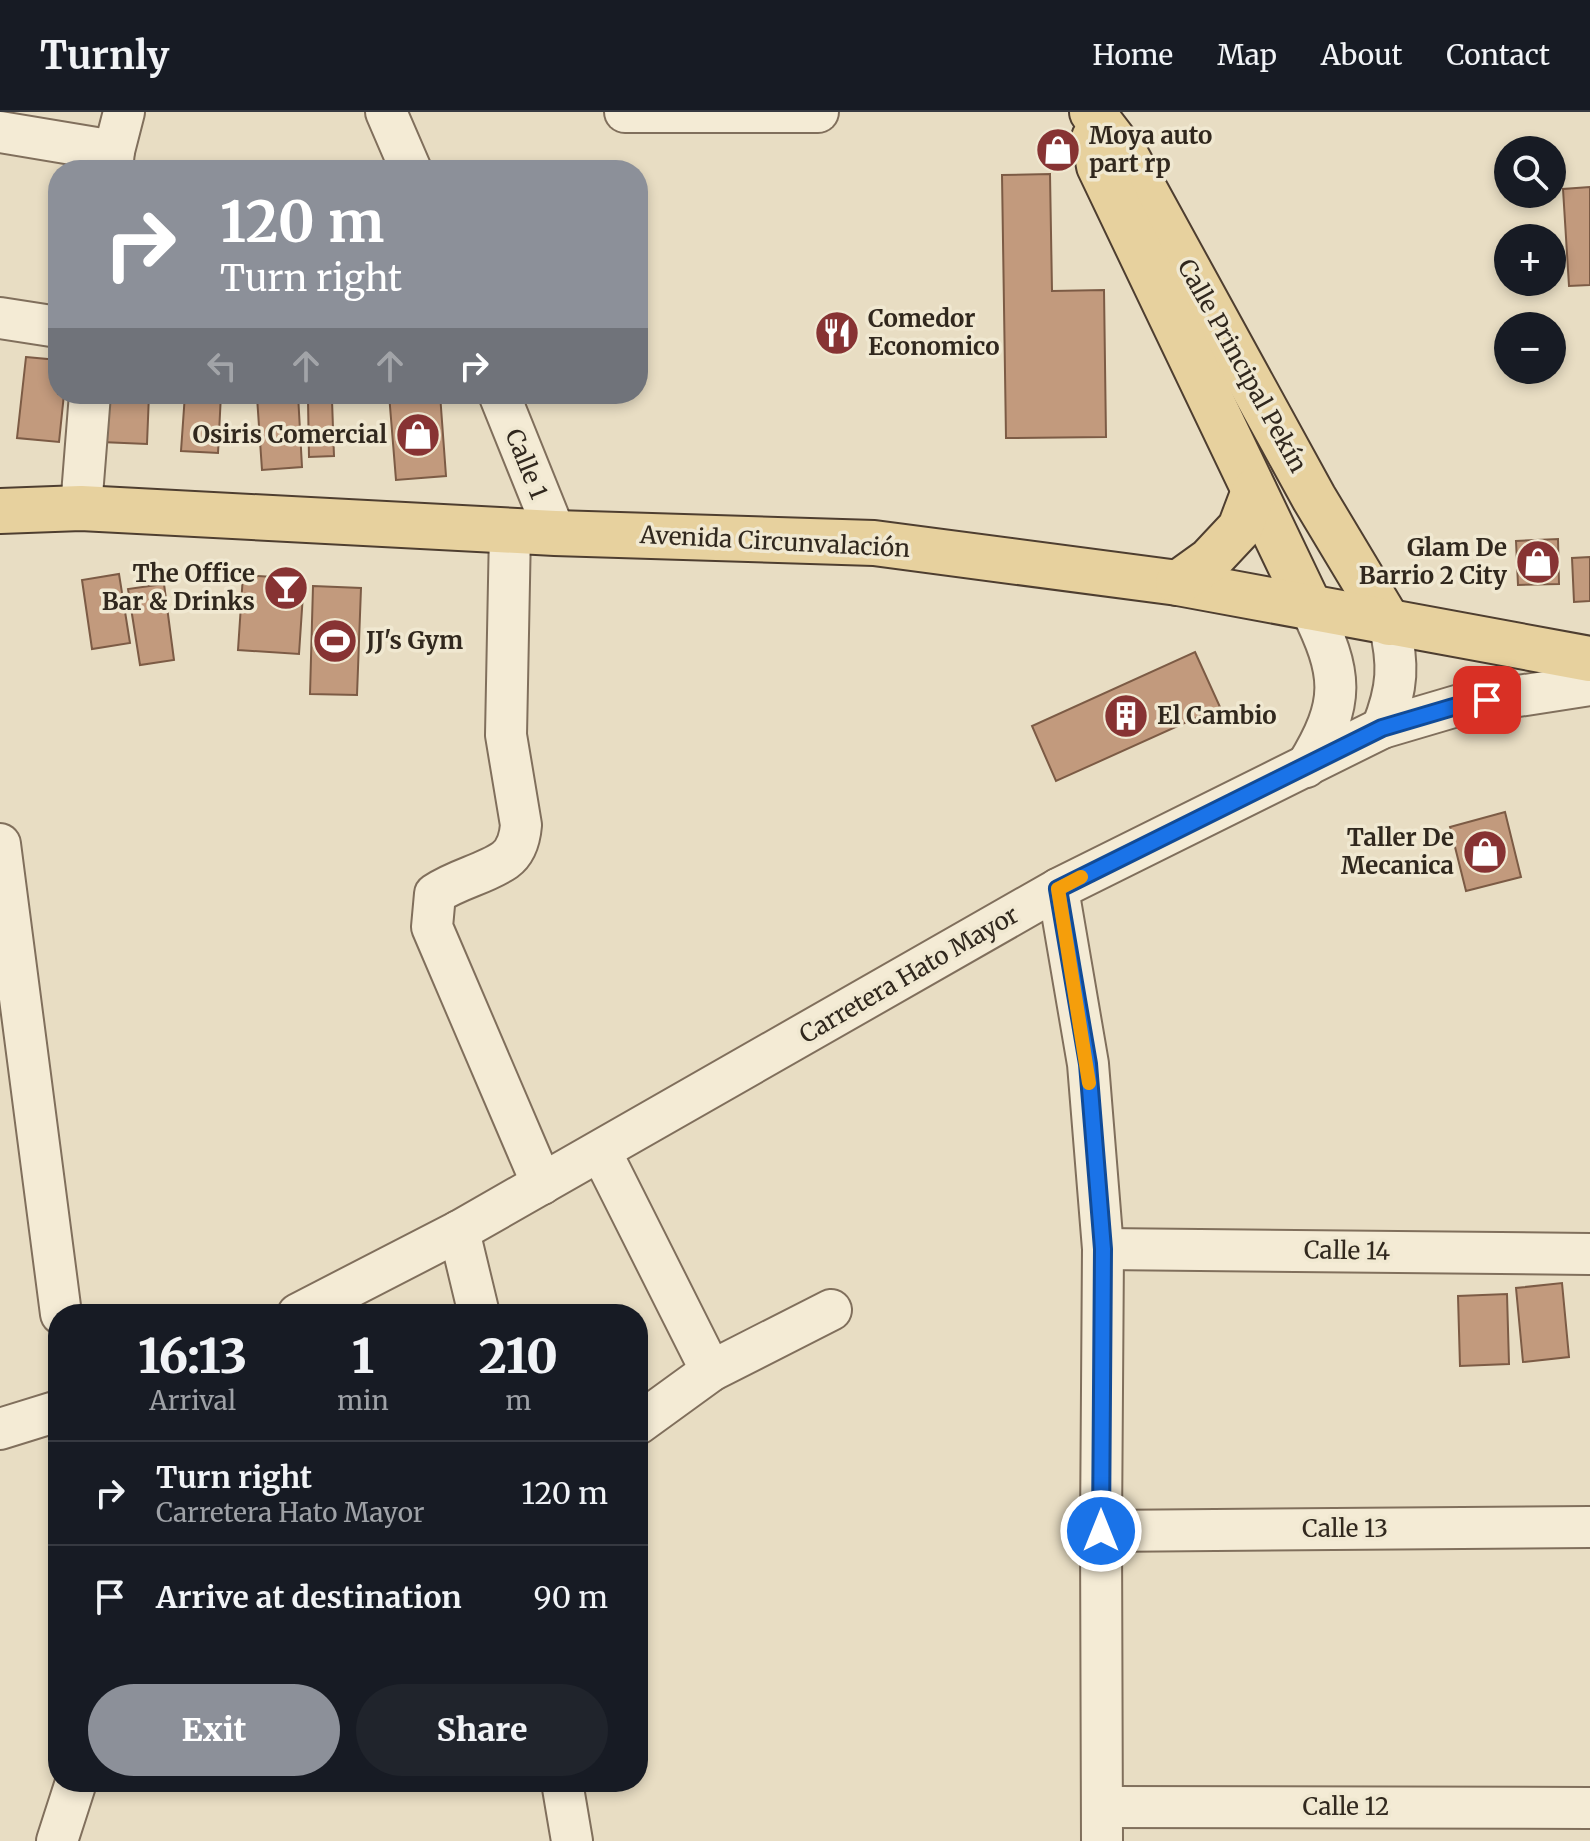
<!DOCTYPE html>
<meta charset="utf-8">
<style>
body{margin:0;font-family:Merriweather,serif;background:#20242c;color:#f1f3f6;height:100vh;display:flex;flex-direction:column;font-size:30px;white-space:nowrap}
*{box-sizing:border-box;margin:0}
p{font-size:26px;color:#9ea1a6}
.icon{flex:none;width:44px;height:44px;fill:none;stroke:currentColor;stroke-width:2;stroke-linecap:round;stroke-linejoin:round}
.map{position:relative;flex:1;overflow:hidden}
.details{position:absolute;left:48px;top:1192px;width:600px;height:488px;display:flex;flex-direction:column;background:#171b24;border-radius:32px;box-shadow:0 4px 12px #0003}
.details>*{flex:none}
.hud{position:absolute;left:48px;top:48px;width:600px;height:244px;border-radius:32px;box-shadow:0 4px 12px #0003;background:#8c9099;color:#fff;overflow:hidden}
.tools{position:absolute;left:1494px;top:24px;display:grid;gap:16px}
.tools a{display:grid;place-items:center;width:72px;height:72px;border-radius:50%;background:#171b24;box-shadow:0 4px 12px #0003;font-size:40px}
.pin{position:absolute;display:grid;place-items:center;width:68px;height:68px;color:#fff;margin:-34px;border-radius:16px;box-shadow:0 4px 12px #0006}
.me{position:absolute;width:88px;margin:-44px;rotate:0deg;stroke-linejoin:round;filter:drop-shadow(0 0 6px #0008)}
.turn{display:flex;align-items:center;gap:28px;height:168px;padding:0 40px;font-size:36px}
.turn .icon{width:104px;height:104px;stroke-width:2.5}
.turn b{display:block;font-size:56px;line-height:68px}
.lanes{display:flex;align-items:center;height:76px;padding:0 40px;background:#0003;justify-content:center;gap:40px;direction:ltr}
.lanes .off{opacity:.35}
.eta{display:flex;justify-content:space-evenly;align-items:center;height:136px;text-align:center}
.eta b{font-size:48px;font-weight:800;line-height:56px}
.button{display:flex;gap:16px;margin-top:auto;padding:16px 40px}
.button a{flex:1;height:92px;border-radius:48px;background:#8c9099;color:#fff;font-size:32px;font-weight:800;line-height:92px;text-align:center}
.button a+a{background:#20242c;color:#f1f3f6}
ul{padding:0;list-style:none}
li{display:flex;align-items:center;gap:24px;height:104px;padding:0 40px;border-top:2px solid #363941}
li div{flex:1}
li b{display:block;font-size:30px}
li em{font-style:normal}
header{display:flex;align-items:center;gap:48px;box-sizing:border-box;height:112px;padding:0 40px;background:#171b24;border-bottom:2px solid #363941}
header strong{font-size:38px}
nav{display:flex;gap:44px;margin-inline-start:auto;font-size:28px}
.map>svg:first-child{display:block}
.building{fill:#c29a7d;stroke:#7c5b45;stroke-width:2}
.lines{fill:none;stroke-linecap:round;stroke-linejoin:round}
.minor-casing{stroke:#806f5c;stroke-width:44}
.major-casing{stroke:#4e3e30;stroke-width:48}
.minor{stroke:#f4ebd5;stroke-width:40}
.major{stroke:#e7d19e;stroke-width:44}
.route-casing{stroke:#114b97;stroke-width:20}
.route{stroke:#1a73e8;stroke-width:14}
.slow{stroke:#f59e0b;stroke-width:14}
.labels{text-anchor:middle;stroke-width:7;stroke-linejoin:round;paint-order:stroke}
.poi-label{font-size:24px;font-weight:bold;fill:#31281e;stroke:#f0e8d1;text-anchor:start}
.street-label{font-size:24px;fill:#31281e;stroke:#f0e8d1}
</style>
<header>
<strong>Turnly</strong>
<nav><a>Home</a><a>Map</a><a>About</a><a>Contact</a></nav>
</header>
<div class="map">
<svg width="1590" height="1729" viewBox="0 0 1590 1729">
<rect width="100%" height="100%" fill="#e8ddc3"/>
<!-- building -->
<g class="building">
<polygon points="1050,62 1052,179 1104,178 1106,325 1006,326 1002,63"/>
<polygon points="1590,75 1590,173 1569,174 1563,77"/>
<polygon points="26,245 58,248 58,282 64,282 59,330 17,326"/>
<polygon points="103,282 149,282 147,332 101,330"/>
<polygon points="185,282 221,282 218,341 181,339"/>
<polygon points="298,282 302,355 262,358 257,285"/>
<polygon points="389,282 440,282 446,364 396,368"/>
<polygon points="332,288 334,344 309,345 308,289"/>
<polygon points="1558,427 1559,472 1518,473 1516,429"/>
<polygon points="1590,445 1590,489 1574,490 1572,446"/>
<polygon points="119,462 130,531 92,537 82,468"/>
<polygon points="243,463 304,467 299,542 238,538"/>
<polygon points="164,472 174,548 140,553 128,477"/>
<polygon points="313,474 361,476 357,583 310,582"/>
<polygon points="1195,540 1220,595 1056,669 1032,614"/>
<polygon points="1505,700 1521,765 1466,779 1450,715"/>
<polygon points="1562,1171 1569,1245 1523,1250 1516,1176"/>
<polygon points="1507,1182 1509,1252 1460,1254 1458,1184"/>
</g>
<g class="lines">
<!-- minor casing -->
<g class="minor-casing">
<g id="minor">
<polyline points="386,0 411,58"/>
<polyline points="625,0 818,0"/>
<polyline points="0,20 114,39"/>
<polyline points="112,58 114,39 124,0"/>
<polyline points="0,206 58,215"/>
<polyline points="499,282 555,421"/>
<polyline points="81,396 90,282"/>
<path d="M 510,419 L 506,623 L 521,713 C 520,725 516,740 505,748 C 485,762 457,767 435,782 L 432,815 L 542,1072"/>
<path d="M 1382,616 C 1398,576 1399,552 1389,511"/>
<path d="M 1306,655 C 1346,590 1343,562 1310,495"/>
<polyline points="0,732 61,1202"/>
<polyline points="1058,777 1088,952 1103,1137 1101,1419 1102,1729"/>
<polyline points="601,1040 711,1259"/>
<polyline points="459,1119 479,1202"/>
<polyline points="1103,1137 1590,1142"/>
<polyline points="298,1202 459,1119 1058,777 1382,616 1460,593 1590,573"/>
<polyline points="638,1312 711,1259 831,1198"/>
<polyline points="0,1317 58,1299"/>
<polyline points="1101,1419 1590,1415"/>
<polyline points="562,1670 572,1729"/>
<polyline points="1102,1695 1590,1696"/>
<polyline points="57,1729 76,1670"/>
</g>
</g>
<!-- major casing -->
<g class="major-casing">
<g id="major">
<polyline points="1092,0 1128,47 1314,386 1389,511"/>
<polyline points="1094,26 1099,54 1310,495"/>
<polyline points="0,399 81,396 555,421 874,431 1178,471 1590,547"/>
<polyline points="1178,471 1210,448 1240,416 1254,379"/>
</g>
</g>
<!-- minor -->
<use href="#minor" class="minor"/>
<!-- major -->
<use href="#major" class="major"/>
</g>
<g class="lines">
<!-- route casing -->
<g class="route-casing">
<polyline id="route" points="1101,1419 1103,1137 1088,952 1058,777 1382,616 1460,593 1487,588"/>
</g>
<!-- route -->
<use href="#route" class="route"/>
<!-- slow -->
<polyline class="slow" points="1081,765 1058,777 1089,971"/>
</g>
<!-- icons -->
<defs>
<g id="shop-disc" transform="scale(2.3)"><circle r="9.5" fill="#873333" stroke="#f0e8d1"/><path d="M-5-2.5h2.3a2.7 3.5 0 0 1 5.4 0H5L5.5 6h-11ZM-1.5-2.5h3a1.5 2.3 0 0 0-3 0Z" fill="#fff"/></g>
<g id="restaurant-disc" transform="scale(2.3)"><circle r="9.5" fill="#873333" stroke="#f0e8d1"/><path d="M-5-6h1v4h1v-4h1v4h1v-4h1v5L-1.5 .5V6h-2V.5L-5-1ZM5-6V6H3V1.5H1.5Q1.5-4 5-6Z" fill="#fff"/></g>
<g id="bar-disc" transform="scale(2.3)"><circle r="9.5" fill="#873333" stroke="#f0e8d1"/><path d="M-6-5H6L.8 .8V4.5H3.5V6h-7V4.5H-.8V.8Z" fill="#fff"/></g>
<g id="stadium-disc" transform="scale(2.3)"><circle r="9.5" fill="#873333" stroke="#f0e8d1"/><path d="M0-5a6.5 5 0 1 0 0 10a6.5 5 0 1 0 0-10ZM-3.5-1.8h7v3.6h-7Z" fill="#fff"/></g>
<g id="building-disc" transform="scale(2.3)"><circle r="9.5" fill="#873333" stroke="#f0e8d1"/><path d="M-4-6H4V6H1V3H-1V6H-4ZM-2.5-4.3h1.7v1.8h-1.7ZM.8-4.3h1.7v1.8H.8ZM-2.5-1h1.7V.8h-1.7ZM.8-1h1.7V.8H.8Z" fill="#fff"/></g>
</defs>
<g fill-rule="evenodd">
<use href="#shop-disc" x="1058" y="38"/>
<use href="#restaurant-disc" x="837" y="221"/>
<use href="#shop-disc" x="418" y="323"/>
<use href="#shop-disc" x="1538" y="450"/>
<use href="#bar-disc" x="286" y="476"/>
<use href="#stadium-disc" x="335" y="529"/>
<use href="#building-disc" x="1126" y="604"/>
<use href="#shop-disc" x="1485" y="740"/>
</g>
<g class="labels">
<!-- poi labels -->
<g class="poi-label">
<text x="1089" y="32">Moya auto<tspan x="1089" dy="28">part rp</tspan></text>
<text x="868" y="215">Comedor<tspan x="868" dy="28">Economico</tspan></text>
<text x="387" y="331" text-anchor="end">Osiris Comercial</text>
<text x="1507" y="444" text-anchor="end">Glam De<tspan x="1507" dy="28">Barrio 2 City</tspan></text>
<text x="255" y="470" text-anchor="end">The Office<tspan x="255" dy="28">Bar &amp; Drinks</tspan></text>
<text x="366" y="537">JJ's Gym</text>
<text x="1157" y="612">El Cambio</text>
<text x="1454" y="734" text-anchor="end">Taller De<tspan x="1454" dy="28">Mecanica</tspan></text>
</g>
<!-- street labels -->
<g class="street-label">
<text transform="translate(1242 254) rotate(61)" y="8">Calle Principal Pekín</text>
<text transform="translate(526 352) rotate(68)" y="8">Calle 1</text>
<text transform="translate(775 430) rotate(3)" y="8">Avenida Circunvalación</text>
<text transform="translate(909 863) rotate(-30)" y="8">Carretera Hato Mayor</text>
<text transform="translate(1347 1139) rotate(1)" y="8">Calle 14</text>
<text x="1345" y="1425">Calle 13</text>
<text x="1346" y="1703">Calle 12</text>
</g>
</g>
</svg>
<div class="tools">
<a><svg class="icon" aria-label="search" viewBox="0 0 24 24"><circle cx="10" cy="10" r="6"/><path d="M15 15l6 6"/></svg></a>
<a>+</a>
<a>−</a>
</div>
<div class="pin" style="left:1487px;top:588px;background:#d93025"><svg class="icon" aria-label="arrive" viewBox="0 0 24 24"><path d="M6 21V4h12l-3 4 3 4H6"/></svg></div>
<svg class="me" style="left:1101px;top:1419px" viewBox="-20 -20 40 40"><circle r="17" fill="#1a73e8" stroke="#fff" stroke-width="3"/><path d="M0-11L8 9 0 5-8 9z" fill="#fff"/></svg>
<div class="hud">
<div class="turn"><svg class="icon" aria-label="right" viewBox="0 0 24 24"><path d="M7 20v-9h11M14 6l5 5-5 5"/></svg><div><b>120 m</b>Turn right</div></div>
<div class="lanes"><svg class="icon off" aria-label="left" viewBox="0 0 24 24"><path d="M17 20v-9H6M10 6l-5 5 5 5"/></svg><svg class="icon off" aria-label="ahead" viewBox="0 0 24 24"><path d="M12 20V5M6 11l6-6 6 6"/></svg><svg class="icon off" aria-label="ahead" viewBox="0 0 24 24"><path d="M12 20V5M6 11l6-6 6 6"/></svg><svg class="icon" aria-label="right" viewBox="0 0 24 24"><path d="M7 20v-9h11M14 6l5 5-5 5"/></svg></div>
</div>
<section class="details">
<div class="eta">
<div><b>16:13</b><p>Arrival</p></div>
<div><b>1</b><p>min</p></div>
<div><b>210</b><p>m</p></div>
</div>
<ul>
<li><svg class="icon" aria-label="right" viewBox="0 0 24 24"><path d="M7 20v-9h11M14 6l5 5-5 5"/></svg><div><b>Turn right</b><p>Carretera Hato Mayor</p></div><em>120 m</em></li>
<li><svg class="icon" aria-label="arrive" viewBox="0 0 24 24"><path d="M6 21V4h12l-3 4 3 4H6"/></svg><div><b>Arrive at destination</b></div><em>90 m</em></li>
</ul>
<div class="button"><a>Exit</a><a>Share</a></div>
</section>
</div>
